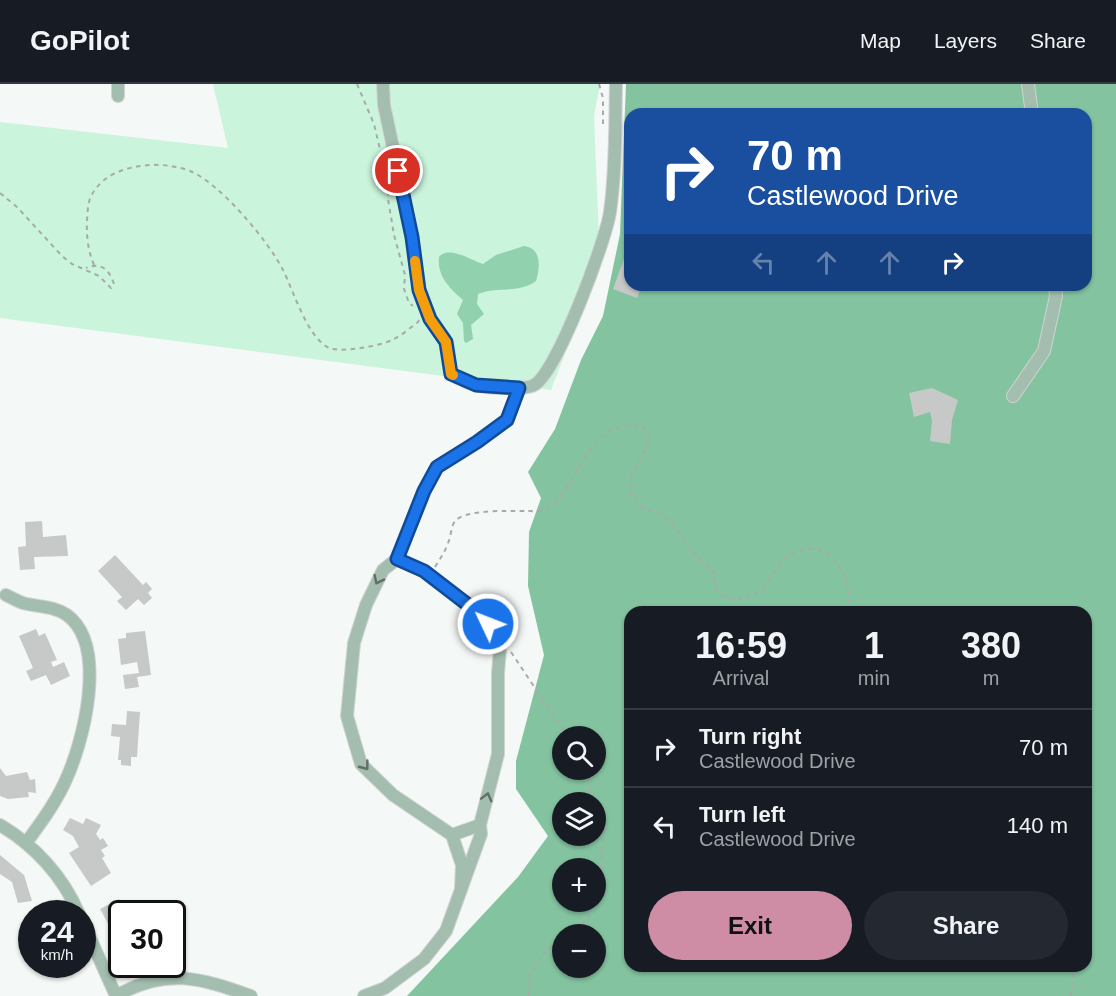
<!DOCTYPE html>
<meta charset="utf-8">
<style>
body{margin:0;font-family:Arial,sans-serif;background:#242831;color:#f1f3f6;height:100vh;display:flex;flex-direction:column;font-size:22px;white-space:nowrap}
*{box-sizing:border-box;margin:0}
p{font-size:20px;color:#9ea1a6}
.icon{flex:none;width:33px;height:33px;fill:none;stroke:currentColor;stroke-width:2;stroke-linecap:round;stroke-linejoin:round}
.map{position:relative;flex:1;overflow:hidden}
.sheet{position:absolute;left:624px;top:522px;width:468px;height:366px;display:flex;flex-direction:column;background:#171b24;border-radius:18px;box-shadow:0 2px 4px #0004}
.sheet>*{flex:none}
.top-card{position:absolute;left:624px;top:24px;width:468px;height:183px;border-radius:18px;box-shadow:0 2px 4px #0004;background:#1a4fa0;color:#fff;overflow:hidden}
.controls{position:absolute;left:552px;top:642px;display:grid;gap:12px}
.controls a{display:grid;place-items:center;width:54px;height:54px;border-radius:50%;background:#171b24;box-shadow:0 2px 4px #0004;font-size:30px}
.speed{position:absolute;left:18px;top:816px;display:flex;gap:12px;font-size:30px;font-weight:700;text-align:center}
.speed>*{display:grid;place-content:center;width:78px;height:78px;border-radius:50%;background:#171b24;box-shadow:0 2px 4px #0004;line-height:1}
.speed small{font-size:15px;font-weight:400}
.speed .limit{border:3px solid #111;border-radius:9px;background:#fff;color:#111}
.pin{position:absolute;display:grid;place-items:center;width:51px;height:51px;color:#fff;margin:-26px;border:3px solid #fff;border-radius:50%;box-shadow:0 2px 6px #0007}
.me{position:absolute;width:66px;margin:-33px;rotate:313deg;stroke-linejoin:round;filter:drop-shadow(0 0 4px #0008)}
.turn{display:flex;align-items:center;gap:21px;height:126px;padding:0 24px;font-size:27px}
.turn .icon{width:78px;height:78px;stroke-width:2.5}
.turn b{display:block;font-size:42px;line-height:51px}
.lanes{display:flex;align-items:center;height:57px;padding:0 24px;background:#0003;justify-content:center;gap:30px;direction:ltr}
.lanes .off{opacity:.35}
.eta{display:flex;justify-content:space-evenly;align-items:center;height:102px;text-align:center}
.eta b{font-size:36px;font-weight:800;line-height:42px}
.button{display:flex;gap:12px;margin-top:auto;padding:12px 24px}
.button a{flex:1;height:69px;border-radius:36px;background:#cf8ca5;color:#111;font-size:24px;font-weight:800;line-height:69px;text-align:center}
.button a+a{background:#242831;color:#f1f3f6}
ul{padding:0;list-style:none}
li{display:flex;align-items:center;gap:18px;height:78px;padding:0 24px;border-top:2px solid #363941}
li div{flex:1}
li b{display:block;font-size:22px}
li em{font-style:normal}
header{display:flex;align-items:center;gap:36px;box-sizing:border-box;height:84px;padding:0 30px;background:#171b24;border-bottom:2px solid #363941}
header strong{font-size:28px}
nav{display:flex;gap:33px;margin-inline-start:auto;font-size:21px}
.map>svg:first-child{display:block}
.green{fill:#caf4dc}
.forest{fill:#84c3a0;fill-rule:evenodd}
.water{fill:#91d1ad}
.building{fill:#c6c9c7}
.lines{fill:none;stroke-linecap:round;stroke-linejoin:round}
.service-casing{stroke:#d0d3d2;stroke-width:8}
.minor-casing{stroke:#d0d3d2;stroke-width:14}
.path{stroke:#a7aaa9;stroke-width:2;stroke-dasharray:4.5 4.5;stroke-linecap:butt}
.service{stroke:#a3beae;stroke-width:6}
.minor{stroke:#a3beae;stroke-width:12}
.oneway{stroke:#626e67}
.route-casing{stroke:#114b97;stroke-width:15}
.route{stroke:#1a73e8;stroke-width:10}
.slow{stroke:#f59e0b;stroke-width:10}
</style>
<header>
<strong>GoPilot</strong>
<nav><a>Map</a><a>Layers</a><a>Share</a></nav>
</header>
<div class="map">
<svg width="1116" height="912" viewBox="0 0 1116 912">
<rect width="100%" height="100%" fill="#f4f8f6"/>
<!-- green -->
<polygon class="green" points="213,0 600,0 594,32 600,179 551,306 0,234 0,38 228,64"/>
<!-- forest -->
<path class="forest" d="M 626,0 L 1116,0 L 1116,912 L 407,912 L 518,793 L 548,752 L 516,705 L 516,677 L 544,571 L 528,502 L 529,448 L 541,414 L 528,388 L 555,345 L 581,276 L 603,232 L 620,150 ZM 630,30 L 1086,30 L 1086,201 L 630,201 ZM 630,528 L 1086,528 L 1086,882 L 630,882 ZM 562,652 L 596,652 L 596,686 L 562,686 ZM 562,718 L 596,718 L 596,752 L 562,752 ZM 562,784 L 596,784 L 596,818 L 562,818 ZM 562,850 L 596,850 L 596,884 L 562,884 Z"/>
<!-- water -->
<path class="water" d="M 524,162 C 542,164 540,184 536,197 C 518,210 497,202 478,210 L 477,220 L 484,230 L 471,241 L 473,255 L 466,259 L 464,257 L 463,239 L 457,230 L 463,216 C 449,204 437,192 439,173 C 449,161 470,176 483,180 L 496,171 Z"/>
<!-- building -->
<g class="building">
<polygon points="625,172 630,174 630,201 642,201 637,214 613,205"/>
<polygon points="932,304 958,316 952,336 950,360 930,357 932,337 930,328 914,333 909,309"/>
<polygon points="42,437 43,453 66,451 68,472 34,473 35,485 20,486 18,463 26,462 25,438"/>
<polygon points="115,471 143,501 146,498 152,505 148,509 152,514 144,521 138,515 126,526 117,517 122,513 98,487"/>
<polygon points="36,545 39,552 45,549 57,576 51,578 53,583 64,578 70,592 51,601 46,591 31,597 26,587 33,584 19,552"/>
<polygon points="145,547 151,591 137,593 139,603 125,605 123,591 139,589 137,578 121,581 118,555 126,554 126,549"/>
<polygon points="127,627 140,628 137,673 131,673 131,682 121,681 121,676 118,676 120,653 111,652 112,640 126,641"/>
<polygon points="0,684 6,692 27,688 30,696 35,695 36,709 28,708 29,713 8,715 0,712"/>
<polygon points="70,734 83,740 86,734 101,741 96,750 100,756 103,754 108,762 101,766 105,772 102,774 111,789 91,802 69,769 79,763 73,752 63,746"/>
<polygon points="0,771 24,791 32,817 18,819 12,798 0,790"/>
<polygon points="119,815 126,830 122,830 122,865 100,825"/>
</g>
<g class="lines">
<!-- service casing -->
<g class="service-casing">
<polyline id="service" points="397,475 424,407 437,383 477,358 507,336 519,304"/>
</g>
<!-- minor casing -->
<g class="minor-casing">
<g id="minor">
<polyline points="118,0 118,12"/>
<path d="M 383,0 L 384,21 L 412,153 L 419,206 L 430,235 L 446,258 L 451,290 C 458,294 467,299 476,301 C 486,304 526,306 534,301 C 557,289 606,156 610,128 C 616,86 615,42 616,0"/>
<polyline points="1028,0 1032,30"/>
<polyline points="1013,312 1044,267 1056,212 1055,201"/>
<path d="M 6,511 C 12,514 17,517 23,519 C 38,523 54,522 67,531 C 109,562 83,661 64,700 C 54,721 40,740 26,759"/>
<path d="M 0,741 C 34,761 63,792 79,830"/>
<polyline points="452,751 480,741 498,670 498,589 501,553 476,527 424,487 397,475 383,486 366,521 354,559 347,632 361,680 393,711 452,751 462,781 461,805"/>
<polyline points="82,836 116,912"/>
<path d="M 116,912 C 166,883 200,894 251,912"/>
<polyline points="364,912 385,904 424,875 446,847 481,750 480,741"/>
</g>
</g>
<!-- path -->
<g class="path">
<polyline points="357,0 374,40 383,78"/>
<polyline points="599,0 603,14 603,42"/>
<polyline points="388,98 388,115 394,151 405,191 404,205 409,219 413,222"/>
<path d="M 0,109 L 17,123 L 62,172 L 72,180 L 99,192 L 111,204 L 114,200 C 109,185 101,178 86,184"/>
<path d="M 94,181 C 86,162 86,144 88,123 C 90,105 107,91 123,86 C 145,79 169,79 190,87 C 220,99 269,158 283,186 C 294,208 307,253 329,264 C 341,269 380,262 392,256 C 401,252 410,244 418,238 L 419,236"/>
<path d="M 435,483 C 440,475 445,468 448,459 C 451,453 451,442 455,437 C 466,425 510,427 527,427 C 532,427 540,428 545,425 C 580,407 587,329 644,343 L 650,356 L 631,393 L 630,408 L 643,425 L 659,429 L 671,438 L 690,465 L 715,490 C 715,494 714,500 715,503 C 722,519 745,517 756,509 C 778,493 778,466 811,465 C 820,465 829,470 835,477 C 848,491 850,509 847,528"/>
<polyline points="511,568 567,652"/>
<polyline points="584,686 595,718"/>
<polyline points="596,719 604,745 599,804 596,814"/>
<polyline points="567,850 588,835 594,818"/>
<path d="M 529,912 C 524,887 544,868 562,854"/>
<polyline points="1071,912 1074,882"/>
</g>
<!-- service -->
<use href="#service" class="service"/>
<!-- minor -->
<use href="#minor" class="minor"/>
</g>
<!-- one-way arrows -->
<defs><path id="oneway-chevron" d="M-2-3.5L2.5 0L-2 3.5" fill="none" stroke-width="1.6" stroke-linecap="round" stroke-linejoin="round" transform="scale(1.5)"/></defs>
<g class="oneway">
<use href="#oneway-chevron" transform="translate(378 496) rotate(116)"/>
<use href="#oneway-chevron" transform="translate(365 682) rotate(53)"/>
<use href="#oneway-chevron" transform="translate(487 713) rotate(-76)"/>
</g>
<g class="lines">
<!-- route casing -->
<g class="route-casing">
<polyline id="route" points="398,87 412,153 419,206 430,235 446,258 451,290 476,301 519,304 507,336 477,358 437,383 424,407 397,475 424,487 476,527 488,540"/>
</g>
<!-- route -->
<use href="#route" class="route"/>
<!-- slow -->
<polyline class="slow" points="415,177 419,206 430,235 446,258 451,290 453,291"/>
</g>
</svg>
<div class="controls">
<a><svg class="icon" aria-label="search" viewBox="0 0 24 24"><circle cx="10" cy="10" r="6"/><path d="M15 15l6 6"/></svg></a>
<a><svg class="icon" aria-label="layers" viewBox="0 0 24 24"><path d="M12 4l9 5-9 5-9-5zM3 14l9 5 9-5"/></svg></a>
<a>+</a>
<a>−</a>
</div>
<div class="speed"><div>24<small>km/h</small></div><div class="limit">30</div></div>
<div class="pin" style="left:398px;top:87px;background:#d93025"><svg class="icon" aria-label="arrive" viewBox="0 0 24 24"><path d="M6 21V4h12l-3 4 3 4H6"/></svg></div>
<svg class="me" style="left:488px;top:540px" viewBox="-20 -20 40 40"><circle r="17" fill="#1a73e8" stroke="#fff" stroke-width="3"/><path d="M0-11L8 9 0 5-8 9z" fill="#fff"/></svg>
<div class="top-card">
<div class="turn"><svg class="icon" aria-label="right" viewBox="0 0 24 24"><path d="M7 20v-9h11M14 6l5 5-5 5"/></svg><div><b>70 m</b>Castlewood Drive</div></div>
<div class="lanes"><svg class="icon off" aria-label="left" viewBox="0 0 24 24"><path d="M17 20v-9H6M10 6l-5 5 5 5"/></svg><svg class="icon off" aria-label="ahead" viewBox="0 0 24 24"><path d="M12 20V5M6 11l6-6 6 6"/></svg><svg class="icon off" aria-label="ahead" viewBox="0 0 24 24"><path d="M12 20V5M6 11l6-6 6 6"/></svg><svg class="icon" aria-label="right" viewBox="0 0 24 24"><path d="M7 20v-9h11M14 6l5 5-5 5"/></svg></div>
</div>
<section class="sheet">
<div class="eta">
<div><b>16:59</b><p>Arrival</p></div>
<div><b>1</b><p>min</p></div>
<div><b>380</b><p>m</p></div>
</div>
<ul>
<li><svg class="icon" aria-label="right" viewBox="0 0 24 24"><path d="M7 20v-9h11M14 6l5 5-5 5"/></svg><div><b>Turn right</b><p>Castlewood Drive</p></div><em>70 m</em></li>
<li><svg class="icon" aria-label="left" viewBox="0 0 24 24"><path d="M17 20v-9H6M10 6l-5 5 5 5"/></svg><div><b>Turn left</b><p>Castlewood Drive</p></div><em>140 m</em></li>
</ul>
<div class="button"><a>Exit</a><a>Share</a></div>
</section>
</div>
